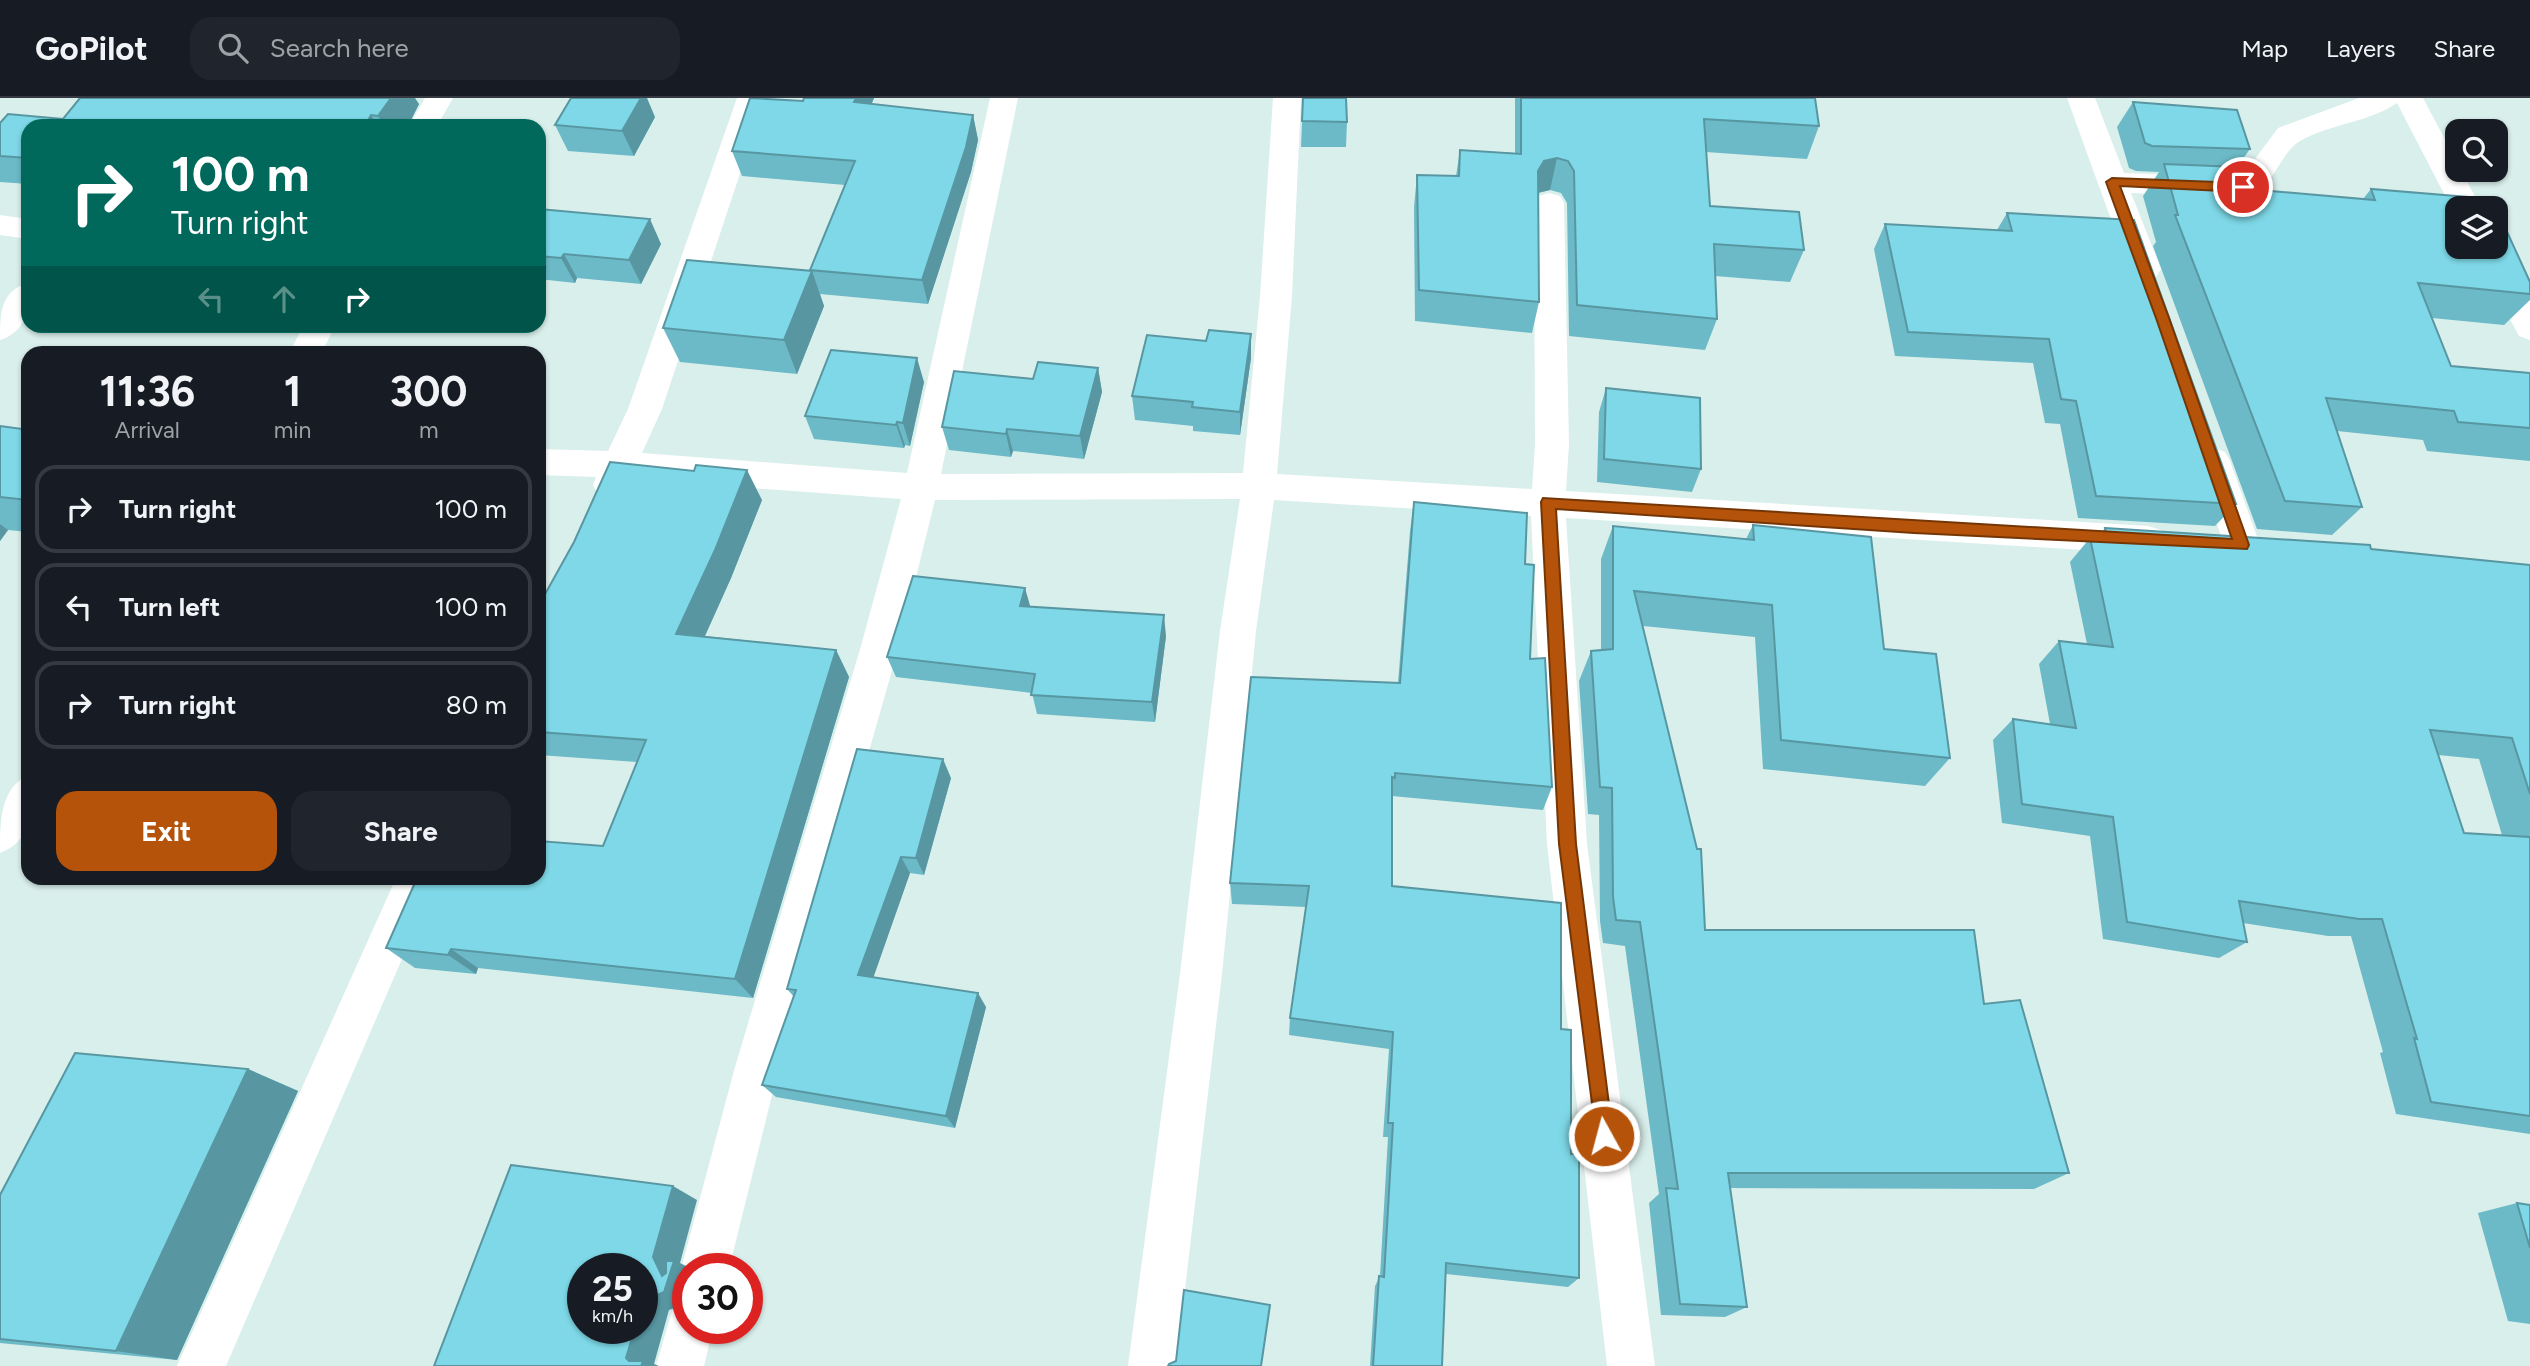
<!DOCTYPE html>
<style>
body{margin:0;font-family:Figtree,sans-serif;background:#20242c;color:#f1f3f6;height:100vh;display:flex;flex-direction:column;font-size:26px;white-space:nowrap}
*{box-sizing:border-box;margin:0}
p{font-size:23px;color:#9ea1a6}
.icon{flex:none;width:38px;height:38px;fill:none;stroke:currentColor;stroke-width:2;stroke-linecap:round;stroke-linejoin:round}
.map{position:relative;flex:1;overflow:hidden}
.sheet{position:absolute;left:21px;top:248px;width:525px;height:539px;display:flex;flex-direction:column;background:#171b24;border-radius:21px;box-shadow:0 2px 5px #0004}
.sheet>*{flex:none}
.banner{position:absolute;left:21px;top:21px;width:525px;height:214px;border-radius:21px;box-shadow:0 2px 5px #0004;background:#00695c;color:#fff;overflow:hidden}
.buttons{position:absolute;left:2445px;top:21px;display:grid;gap:14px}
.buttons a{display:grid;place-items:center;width:63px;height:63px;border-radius:14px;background:#171b24;box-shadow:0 2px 5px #0004;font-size:35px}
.speed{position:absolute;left:567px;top:1155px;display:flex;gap:14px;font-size:35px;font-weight:700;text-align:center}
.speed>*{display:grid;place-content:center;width:91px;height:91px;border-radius:50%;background:#171b24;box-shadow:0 2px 5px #0004;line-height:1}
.speed small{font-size:18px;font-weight:400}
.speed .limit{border:10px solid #d22;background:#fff;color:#111}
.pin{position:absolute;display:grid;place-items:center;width:60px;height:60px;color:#fff;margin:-30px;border:4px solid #fff;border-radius:50%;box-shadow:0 2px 7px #0007}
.me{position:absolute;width:77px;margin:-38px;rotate:353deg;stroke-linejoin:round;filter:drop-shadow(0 0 5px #0008)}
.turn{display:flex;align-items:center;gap:24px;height:147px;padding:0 35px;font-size:32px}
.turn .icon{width:91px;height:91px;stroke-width:2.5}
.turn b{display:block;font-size:49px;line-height:60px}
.lanes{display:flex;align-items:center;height:66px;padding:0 35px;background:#0003;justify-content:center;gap:35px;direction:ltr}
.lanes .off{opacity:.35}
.eta{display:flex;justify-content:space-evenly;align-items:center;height:119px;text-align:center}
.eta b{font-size:42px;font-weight:700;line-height:49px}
.cta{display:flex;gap:14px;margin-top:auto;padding:14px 35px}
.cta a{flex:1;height:80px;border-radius:21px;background:#b45309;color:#fff;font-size:28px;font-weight:700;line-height:80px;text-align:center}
.cta a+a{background:#20242c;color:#f1f3f6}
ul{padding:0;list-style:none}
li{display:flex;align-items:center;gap:21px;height:88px;margin:0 14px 10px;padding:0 21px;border:4px solid #363941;border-radius:21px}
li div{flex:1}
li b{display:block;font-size:26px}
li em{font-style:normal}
header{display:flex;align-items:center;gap:42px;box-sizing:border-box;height:98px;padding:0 35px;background:#171b24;border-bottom:2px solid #363941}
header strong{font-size:33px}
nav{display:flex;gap:38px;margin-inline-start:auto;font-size:24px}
.search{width:490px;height:63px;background:#20242c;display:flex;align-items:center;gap:18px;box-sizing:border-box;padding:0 24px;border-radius:21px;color:#9ea1a6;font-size:26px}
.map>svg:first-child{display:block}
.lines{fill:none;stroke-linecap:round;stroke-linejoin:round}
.minor{fill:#fff;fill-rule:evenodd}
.wall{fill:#6cbac7;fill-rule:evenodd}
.shaded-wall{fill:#5897a2}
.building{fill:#7ed8e7;stroke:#5897a2;stroke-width:2;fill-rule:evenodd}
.route{fill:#b45309;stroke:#753606;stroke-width:2}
</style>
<header>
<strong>GoPilot</strong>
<div class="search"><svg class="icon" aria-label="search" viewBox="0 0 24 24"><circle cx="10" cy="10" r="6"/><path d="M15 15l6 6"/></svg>Search here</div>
<nav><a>Map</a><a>Layers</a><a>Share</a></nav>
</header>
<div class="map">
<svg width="2530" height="1268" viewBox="0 0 2530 1268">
<rect width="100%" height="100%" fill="#d9efeb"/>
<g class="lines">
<!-- minor -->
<g class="minor">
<polygon points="425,0 453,0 437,28 409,28"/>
<polygon points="737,0 765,0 662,311 642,355 907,375 990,0 1018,0 941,376 1243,375 1260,198 1273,0 1301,0 1292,198 1277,376 1532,391 1535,346 1534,105 1538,98 1549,95 1560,98 1564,105 1569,346 1566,393 2148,428 2161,432 2166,442 2161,452 2148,456 1566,420 1587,746 1655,1268 1607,1268 1547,746 1531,418 1274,402 1256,533 1222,876 1176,1268 1128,1268 1180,876 1220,533 1240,401 935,402 899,548 779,969 729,1171 688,1171 688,1186 681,1171 735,969 861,548 901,401 630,381 622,396 610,400 598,396 593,387 596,379 539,377 539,351 608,353 628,311"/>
<path d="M 2067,0 L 2095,0 L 2124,75 L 2236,79 L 2252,65 L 2278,30 L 2359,0 L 2423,0 L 2457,64 L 2457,72 L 2461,72 L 2481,110 L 2457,110 L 2455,117 L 2397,5 C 2370,24 2330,26 2300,43 C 2279,55 2276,90 2243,99 L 2131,95 L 2161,171 L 2156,179 L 2145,182 L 2134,179 L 2129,171 Z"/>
<polygon points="0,117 28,121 28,141 0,137"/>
<polygon points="2496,141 2530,201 2530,242 2519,238 2471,149 2496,149"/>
<path d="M 28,185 C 28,210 28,233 0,242 C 0,216 0,193 28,185 Z"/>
<polygon points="303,228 335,228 321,256 289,256"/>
<polygon points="2213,350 2225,354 2230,363 2260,447 2255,457 2242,461 2229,457 2224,447 2196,363 2201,354"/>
<path d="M 28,677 C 28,709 36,742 0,755 C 0,723 0,691 28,677 Z"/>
<polygon points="396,780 437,780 226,1268 177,1268"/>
<polygon points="688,1206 688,1230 713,1230 704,1268 656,1268 672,1213"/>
</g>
</g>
<!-- wall -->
<g class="wall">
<polygon points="804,0 874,0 871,6 973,17 978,42 971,74 928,206 820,196 824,208 797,276 680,264 663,230 810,173 810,172 845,87 742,78 732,53 803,3"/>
<polygon points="1303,0 1347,24 1346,49 1301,49"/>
<polygon points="1515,0 1815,0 1819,28 1807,61 1706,54 1710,108 1804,152 1790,184 1715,178 1717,221 1705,252 1569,238 1567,105 1561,95 1550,92 1538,95 1539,204 1532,235 1415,223 1414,109 1417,77 1456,78 1460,52 1515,55"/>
<polygon points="2133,4 2250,51 2237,69 2271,93 2363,101 2371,91 2530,184 2530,202 2504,227 2432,220 2451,268 2530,275 2530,363 2427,353 2423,342 2337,333 2362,409 2332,437 2257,431 2153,148 2156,144 2143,98 2159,74 2136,73 2129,70 2117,29"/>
<polygon points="419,6 408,28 28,28 28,86 0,84 0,25 63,21"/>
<polygon points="655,19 634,58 568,53 555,27"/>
<polygon points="539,111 661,146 641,186 577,180 575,185 539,181"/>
<polygon points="2007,115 2236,406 2215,428 2078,420 2060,326 2045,325 2033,265 1895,258 1874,151 1885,126 1997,132"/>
<polygon points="1251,236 1251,260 1240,337 1193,333 1193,328 1135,322 1132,298 1206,243"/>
<polygon points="1098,270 1102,294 1084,361 1013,353 1011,359 949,352 942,329 1033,281"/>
<polygon points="924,284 910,348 905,347 904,350 814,341 805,318"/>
<polygon points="1606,290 1701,371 1692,394 1597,384 1599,314"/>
<polygon points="28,326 28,434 8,432 0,443 0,328 22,331"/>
<polygon points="762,402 731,480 705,538 836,552 849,579 753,900 478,870 476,876 415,870 386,850 603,748 637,664 539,657 539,507"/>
<polygon points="1414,404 1525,466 1530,561 1552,689 1543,712 1392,698 1392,788 1561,931 1571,1056 1579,1180 1568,1189 1446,1176 1442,1268 1370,1268 1375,1188 1380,1178 1388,1039 1383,1039 1389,951 1289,937 1290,920 1306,809 1232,806 1230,785 1398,585 1410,433"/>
<polygon points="1753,427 1884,551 1950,660 1925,688 1763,671 1755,539 1643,528 1705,832 1984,906 2069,1075 2034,1091 1730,1090 1747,1209 1725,1219 1661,1217 1649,1105 1659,1096 1625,848 1603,845 1600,823 1599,717 1588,716 1579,583 1591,553 1601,552 1601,461 1613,428 1746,441"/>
<path d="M 2105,430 L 2371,451 L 2530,467 L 2530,1036 L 2396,1016 L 2380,955 L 2383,954 L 2351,838 L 2328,838 L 2243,825 L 2247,844 L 2219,860 L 2103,841 L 2090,738 L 2002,725 L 1993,642 L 2013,621 L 2050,626 L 2039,566 L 2059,543 L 2087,546 L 2070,464 L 2090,440 L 2096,441 ZM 2438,657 L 2479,661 L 2502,737 L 2464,735 Z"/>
<polygon points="1030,509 1166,538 1155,624 1037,616 1032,595 896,579 887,559"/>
<polygon points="951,680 924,777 910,775 873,879 986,909 955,1030 776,999 762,987 794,899 787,891"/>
<polygon points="248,971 298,993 177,1262 0,1245 0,1097"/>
<polygon points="2517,1105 2530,1107 2530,1226 2508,1223 2478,1115"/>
</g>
<!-- shaded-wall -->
<g class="shaded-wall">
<polygon points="391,0 415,0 419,6 408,28 384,28 378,18"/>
<polygon points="641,0 647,0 655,19 634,58 622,33"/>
<polygon points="856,0 874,0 862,30 854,4"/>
<polygon points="371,17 378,28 365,28"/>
<polygon points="973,17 978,42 971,74 928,206 922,182"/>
<polygon points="1557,60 1550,92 1537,95 1538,73 1544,63"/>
<polygon points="650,121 661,146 641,186 629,162"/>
<polygon points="564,156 577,180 575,185 561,160"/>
<polygon points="812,173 824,208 797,276 784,242"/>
<polygon points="1251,236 1251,260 1240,337 1240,314"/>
<polygon points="917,260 924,284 910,348 903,325"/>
<polygon points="1098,270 1102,294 1084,361 1080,338"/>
<polygon points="897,324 905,347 904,350 896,327"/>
<polygon points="1007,331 1013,353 1011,359 1006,336"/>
<polygon points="747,372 762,402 731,480 694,562 676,536"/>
<polygon points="0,426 8,432 0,443"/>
<polygon points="1025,490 1031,511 1020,508"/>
<polygon points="1164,517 1166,538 1155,624 1152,604"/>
<polygon points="836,552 849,579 753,900 735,881"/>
<polygon points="943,661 951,680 924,777 916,760"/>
<polygon points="901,759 910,775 869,892 858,877"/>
<polygon points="451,851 478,870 476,876 448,857"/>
<polygon points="978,895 986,909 955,1030 946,1018"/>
<polygon points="248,971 298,993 177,1262 116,1253"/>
<polygon points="673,1088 697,1102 680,1165 692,1171 688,1171 688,1205 669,1212 654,1266 659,1268 641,1268 629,1263 626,1260 635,1230 642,1230 642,1207 644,1203 662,1178 653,1159"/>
</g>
<!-- building -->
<g class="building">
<polygon points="80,0 391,0 378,18 371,17 365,28 28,28 28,60 0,58 0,25 8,16 63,21"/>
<polygon points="571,0 641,0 622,33 555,27"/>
<polygon points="750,0 803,3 804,0 856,0 854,4 973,17 966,49 922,182 810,172 855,63 732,53"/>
<polygon points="1303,0 1346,0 1347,24 1302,23"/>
<polygon points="1521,0 1815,0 1819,28 1704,21 1710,108 1799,114 1804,152 1714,146 1717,221 1577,207 1574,73 1568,63 1557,60 1544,63 1538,73 1539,204 1419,192 1417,77 1459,78 1460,52 1521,56"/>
<polygon points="2133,4 2237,12 2250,51 2152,48 2145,45"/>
<path d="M 2164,66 L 2263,70 L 2271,93 L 2375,102 L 2371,91 L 2492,101 L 2530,184 L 2530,196 L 2418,185 L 2451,268 L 2530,275 L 2530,330 L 2458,324 L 2454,313 L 2326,300 L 2362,409 L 2285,403 L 2175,117 L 2178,117 ZM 2457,110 L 2496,110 L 2496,149 L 2457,149 Z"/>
<polygon points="539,111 650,121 629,162 564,156 561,160 539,158"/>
<polygon points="2007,115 2134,122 2236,406 2096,398 2076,303 2061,301 2049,241 1908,234 1885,126 2012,133"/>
<polygon points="687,162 812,173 784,242 663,230"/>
<polygon points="1209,232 1251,236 1240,314 1192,309 1193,304 1132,298 1147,237 1206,243"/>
<polygon points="831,252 917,260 903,325 897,324 896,327 805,318"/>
<polygon points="1038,264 1098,270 1080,338 1007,331 1006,336 942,329 954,273 1033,281"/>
<polygon points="1606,290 1700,300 1701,371 1604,361"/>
<polygon points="26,326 28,326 28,402 0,399 0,328 22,331"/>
<polygon points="610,364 694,373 696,367 747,372 715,452 676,536 836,552 735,881 451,851 448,857 386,850 417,780 539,780 539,743 603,748 646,642 539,634 539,507 574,444"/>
<polygon points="1414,404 1527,415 1525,466 1534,467 1530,561 1545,560 1552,689 1395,675 1395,680 1392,679 1392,788 1561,805 1561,931 1571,932 1571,1056 1579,1056 1579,1180 1446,1165 1442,1268 1373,1268 1379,1178 1384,1179 1393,1025 1388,1025 1393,934 1290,920 1309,788 1230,785 1251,579 1400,585"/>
<polygon points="1753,427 1871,439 1884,551 1936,556 1950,660 1781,642 1772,507 1634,493 1697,751 1701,751 1705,832 1974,832 1984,906 2020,902 2069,1075 1728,1075 1747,1209 1680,1206 1666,1090 1678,1091 1640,824 1616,822 1613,799 1612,690 1600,689 1591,553 1613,551 1613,428 1754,442"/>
<polygon points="2105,430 2370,447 2371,451 2530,467 2530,696 2512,640 2430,632 2464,735 2530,739 2530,1018 2431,1004 2414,940 2417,941 2382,821 2359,821 2239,803 2247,844 2127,824 2113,719 2022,706 2013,621 2076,630 2059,543 2113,549 2090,440 2108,442"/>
<polygon points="913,478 1025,490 1020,508 1164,517 1152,604 1031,597 1035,576 887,559"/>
<polygon points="857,651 943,661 916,760 901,759 858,877 978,895 946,1018 762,987 796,892 787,891"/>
<polygon points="75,955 248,971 116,1253 0,1241 0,1097"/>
<polygon points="511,1067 673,1088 653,1159 662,1178 666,1175 666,1163 674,1163 664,1194 644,1203 642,1207 642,1171 583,1171 583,1230 635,1230 626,1260 629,1263 643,1263 641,1268 434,1268"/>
<polygon points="2517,1105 2530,1107 2530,1150"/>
<polygon points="1184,1192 1270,1207 1261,1268 1168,1268 1169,1266 1176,1263"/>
</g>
<!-- route -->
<polygon class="route" points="2112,80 2243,85 2249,89 2243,94 2120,88 2169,220 2249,447 2247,451 1914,435 1556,411 1576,746 1613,1038 1610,1045 1604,1047 1597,1045 1559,746 1541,404 1543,400 2232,441 2156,220 2106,84"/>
</svg>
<div class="buttons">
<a><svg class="icon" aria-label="search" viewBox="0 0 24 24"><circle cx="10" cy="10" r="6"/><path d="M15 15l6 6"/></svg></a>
<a><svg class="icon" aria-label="layers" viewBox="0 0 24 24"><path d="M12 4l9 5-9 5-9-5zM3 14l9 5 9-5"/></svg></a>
</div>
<div class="speed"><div>25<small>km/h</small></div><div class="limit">30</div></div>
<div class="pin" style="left:2243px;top:89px;background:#d93025"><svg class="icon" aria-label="arrive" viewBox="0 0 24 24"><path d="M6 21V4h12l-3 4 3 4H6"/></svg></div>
<svg class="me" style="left:1604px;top:1038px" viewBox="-20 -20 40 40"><circle r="17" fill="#b45309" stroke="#fff" stroke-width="3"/><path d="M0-11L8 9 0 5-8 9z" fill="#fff"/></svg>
<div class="banner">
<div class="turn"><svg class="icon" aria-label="right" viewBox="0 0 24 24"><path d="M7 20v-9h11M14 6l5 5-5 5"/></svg><div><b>100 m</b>Turn right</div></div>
<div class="lanes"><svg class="icon off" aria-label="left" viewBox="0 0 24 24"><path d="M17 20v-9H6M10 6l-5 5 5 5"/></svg><svg class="icon off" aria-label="ahead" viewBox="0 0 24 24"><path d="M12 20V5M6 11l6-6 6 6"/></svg><svg class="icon" aria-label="right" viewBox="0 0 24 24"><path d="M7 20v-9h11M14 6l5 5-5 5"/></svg></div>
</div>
<section class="sheet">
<div class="eta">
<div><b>11:36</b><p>Arrival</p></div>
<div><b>1</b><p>min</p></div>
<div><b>300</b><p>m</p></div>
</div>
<ul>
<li><svg class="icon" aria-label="right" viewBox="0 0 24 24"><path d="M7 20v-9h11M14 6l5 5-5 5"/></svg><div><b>Turn right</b></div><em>100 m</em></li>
<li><svg class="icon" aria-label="left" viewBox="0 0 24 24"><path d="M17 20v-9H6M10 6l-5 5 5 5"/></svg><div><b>Turn left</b></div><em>100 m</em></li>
<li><svg class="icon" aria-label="right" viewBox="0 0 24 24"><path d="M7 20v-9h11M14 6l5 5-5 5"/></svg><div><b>Turn right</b></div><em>80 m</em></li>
</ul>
<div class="cta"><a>Exit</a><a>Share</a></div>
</section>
</div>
